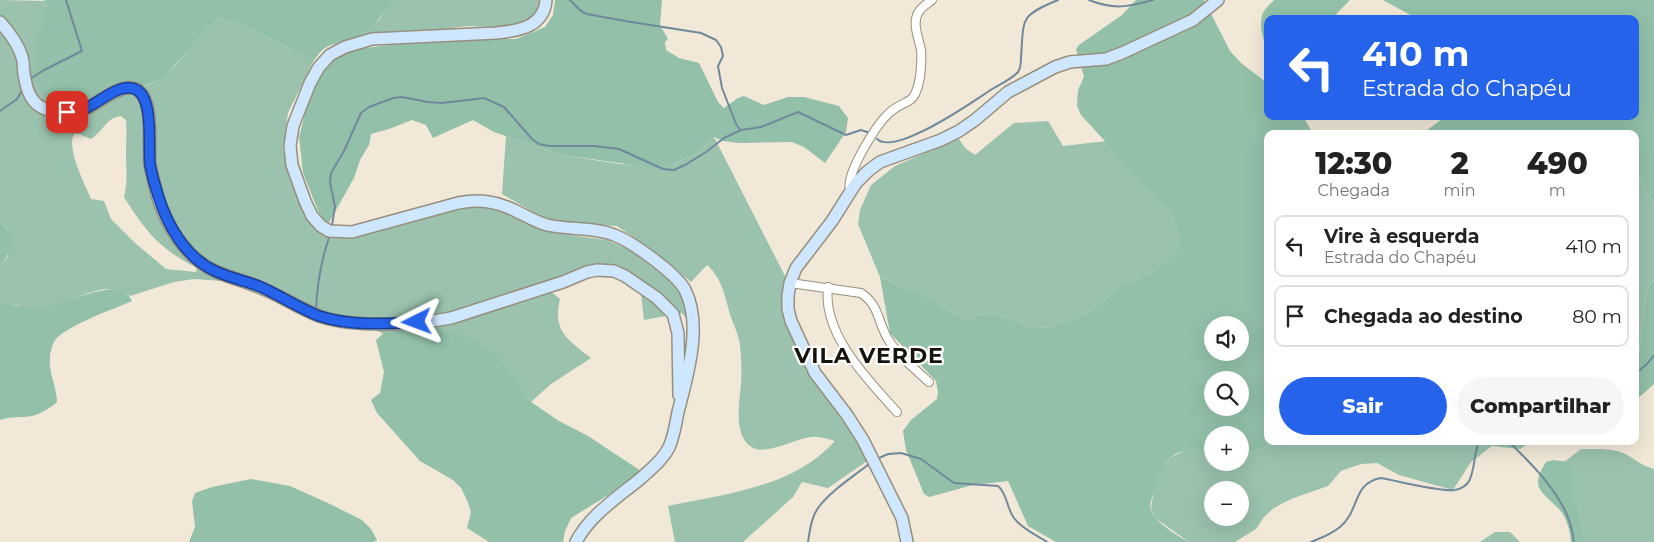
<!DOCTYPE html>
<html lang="pt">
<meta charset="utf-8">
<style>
body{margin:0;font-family:Montserrat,sans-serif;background:#f6f6f6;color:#222;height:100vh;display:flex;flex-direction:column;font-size:19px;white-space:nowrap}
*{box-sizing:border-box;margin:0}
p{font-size:16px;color:#767676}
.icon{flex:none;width:28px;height:28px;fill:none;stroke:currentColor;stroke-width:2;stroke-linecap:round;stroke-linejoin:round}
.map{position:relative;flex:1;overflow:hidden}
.side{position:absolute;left:1264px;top:130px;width:375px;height:315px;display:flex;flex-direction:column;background:#fff;border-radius:10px;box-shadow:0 5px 20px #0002}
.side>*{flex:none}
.hud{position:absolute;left:1264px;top:15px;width:375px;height:105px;border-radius:10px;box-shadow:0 5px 20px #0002;background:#2563eb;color:#fff;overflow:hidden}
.fabs{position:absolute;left:1204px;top:316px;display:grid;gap:10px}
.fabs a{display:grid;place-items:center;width:45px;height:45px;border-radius:50%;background:#fff;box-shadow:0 5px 20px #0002;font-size:25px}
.pin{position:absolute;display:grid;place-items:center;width:42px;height:42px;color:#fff;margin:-21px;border-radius:10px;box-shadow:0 2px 8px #0006}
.me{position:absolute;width:55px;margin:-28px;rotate:267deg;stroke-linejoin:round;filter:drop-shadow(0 0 4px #0008)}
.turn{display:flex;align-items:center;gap:18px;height:105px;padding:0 15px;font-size:22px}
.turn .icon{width:65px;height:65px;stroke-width:2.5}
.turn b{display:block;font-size:35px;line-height:42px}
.eta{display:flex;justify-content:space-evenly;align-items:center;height:85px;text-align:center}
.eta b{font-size:30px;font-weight:800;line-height:35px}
.button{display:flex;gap:10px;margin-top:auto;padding:10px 15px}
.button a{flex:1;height:58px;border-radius:30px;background:#2563eb;color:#fff;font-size:20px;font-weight:800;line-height:58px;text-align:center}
.button a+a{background:#f6f6f6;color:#222}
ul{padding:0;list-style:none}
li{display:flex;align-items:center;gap:15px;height:62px;margin:0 10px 8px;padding:0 5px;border:2px solid #e0e0e0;border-radius:10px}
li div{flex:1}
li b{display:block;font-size:19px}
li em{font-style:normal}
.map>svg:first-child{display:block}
.green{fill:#9ac2ad;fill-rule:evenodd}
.forest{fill:#92c0a8;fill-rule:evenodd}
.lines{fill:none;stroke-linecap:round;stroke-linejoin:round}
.stream{stroke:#70899d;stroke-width:2}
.street-casing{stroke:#978f7e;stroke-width:10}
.secondary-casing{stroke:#978f7e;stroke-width:14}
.street{stroke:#fff;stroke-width:8}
.secondary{stroke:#cfe7fe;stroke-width:11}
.route-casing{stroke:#184099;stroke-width:12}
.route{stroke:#2563eb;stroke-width:9}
.labels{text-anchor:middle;stroke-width:4.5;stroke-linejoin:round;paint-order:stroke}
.district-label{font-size:22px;font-weight:bold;letter-spacing:1px;fill:#17140e;stroke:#fff}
</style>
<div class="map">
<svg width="1654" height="542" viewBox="0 0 1654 542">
<rect width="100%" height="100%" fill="#f1e8d7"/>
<!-- green -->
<g class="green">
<path d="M 0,0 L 46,1 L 47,3 L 35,59 L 35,78 L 60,103 C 86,102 147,92 167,74 C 186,56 199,34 220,18 C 254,27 282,44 313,62 L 288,113 L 283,150 L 299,201 L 325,237 L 351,236 L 453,210 L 495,204 L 525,224 L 554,233 L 607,240 L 640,254 L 684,292 L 692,327 L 682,313 L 644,320 L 640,286 L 606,269 L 549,290 L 560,299 C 552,331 568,340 591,358 L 551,384 L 531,402 L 521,385 L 385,332 L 383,334 L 367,324 L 329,322 L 251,288 L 222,281 L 194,279 L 174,282 L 130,296 C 106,277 75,302 51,306 C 36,309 14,306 0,301 L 0,267 L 8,256 L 7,229 L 0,221 ZM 121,116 L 126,120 C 127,131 126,141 126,152 C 126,169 128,180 124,197 C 146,232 160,249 197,268 L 196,272 L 166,269 L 135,243 L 111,219 L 104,201 L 91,199 C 85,185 66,148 74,134 L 79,134 L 91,139 C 103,132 105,118 121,116 Z"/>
<polygon points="392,0 539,0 535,16 522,24 511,28 469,26 357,39 379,20"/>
<polygon points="1048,121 1063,146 1107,141 1171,213 1180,238 1178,248 1166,261 1150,273 1119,287 1089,312 1049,328 1027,326 994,313 978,315 968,321 927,297 880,277 858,224 860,210 871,185 895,166 955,140 959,139 965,148 975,155 1014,123"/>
<path d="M 506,136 L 562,155 L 620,164 L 667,166 L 697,154 L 714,137 L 786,278 L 789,317 L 870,459 L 828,488 L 802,482 L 793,497 L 743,542 L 675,542 L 668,506 C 726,494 794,487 835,441 C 828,439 819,436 812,437 C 796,438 768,455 753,448 C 732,437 740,401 741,383 C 742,371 741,357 740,345 C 739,336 735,328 732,320 C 725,300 724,280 707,265 L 691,282 L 648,247 L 617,226 L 562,223 L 542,217 L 502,194 Z"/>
<polygon points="1635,177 1639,177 1654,205 1654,280 1647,289 1639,353 1635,361"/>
<path d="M 1275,441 L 1491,441 L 1492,446 L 1471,462 L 1453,490 L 1399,475 L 1377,463 L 1361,464 L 1341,471 L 1328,486 L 1291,499 L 1274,508 L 1264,517 L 1256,529 L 1235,542 L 1189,542 L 1155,518 L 1151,509 L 1155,481 L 1159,470 L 1170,458 L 1187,449 L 1202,448 L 1212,450 L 1212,462 L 1240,462 L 1240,455 L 1255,452 ZM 1212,490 L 1240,490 L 1240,518 L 1212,518 Z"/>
<path d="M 1581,449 C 1593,449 1609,448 1621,452 C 1633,457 1641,466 1654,469 L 1654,542 L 1586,542 L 1577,502 L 1572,491 L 1572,474 L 1564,462 Z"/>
<polygon points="1495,532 1510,532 1520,542 1480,542"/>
</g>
<!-- forest -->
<g class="forest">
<path d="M 44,0 L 392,0 C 387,11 367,35 355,39 C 334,46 327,40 313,62 C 282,44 254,27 220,18 C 204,30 192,47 178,62 C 174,66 169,72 165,76 C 146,89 85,105 62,103 C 51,101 38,89 35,78 C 31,60 42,22 47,3 Z"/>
<polygon points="555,0 662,0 660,25 668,39 665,42 666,50 679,58 699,63 718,102 724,108 738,98 744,96 764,105 788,97 804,97 839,106 848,118 846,132 825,163 804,147 792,142 739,143 723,141 714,137 697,154 667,166 648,167 562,155 494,132 473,120 433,138 426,125 412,120 389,129 371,134 369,145 360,160 354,178 327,226 323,223 303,173 299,137 306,110 319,77 328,60 349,50 431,40 516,39 545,27 553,15"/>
<path d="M 1136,0 L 1204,0 L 1230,51 L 1241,63 L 1267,83 L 1268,116 L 1303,116 L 1313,134 L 1268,134 L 1268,441 L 1275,441 L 1255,452 L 1240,455 L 1240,435 L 1212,435 L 1212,450 C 1179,444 1160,458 1154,490 C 1153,496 1149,503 1151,510 C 1154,522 1178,536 1189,542 L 1056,542 L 1028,526 L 1008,481 L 973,485 L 929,497 L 924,494 L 906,450 L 903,431 L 911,420 L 937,399 L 938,392 L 936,381 L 890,333 L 880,277 L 927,297 L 968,321 L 978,315 L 994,313 L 1027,326 L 1049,328 L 1089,312 L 1119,287 L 1150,273 L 1166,261 L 1178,248 L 1180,238 L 1171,213 L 1081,115 L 1077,106 L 1078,90 L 1084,77 L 1076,49 L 1079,45 L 1122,15 ZM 1212,325 L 1240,325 L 1240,352 L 1212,352 ZM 1212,380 L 1240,380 L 1240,408 L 1212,408 Z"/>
<path d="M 1274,0 L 1350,0 L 1337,13 L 1335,19 L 1268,19 L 1267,46 C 1262,39 1259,23 1263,13 C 1265,9 1270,4 1274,0 Z"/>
<polygon points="1383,0 1654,0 1654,205 1639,177 1635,177 1635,134 1422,134 1446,116 1635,116 1635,19 1418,19"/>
<path d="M 0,221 C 17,240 13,248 0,267 Z"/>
<polygon points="1654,280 1654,384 1635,401 1635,361 1639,353 1647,289"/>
<path d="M 112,289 C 121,290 128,292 132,301 C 116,308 60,328 54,342 C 52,346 50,353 50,357 C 48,372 57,387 57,402 C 50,408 41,414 32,416 C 21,418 11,416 0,420 L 0,301 L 18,306 L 50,306 L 94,292 Z"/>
<polygon points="415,327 443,329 470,338 495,354 521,385 531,402 559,421 588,436 644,473 571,518 565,531 563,542 489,542 467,528 471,512 467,500 461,488 453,480 420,461 377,413 371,400 380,393 384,372 376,340 385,332"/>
<polygon points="1491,441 1532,441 1520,449 1492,446"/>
<path d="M 1554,460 L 1567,462 L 1572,474 L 1572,491 L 1577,502 L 1586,542 L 1571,542 C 1570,531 1567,517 1558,508 C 1542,491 1529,489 1546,462 Z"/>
<polygon points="251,479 290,486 330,504 362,520 371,529 377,540 373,542 189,542 195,527 192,501 195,493 212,487"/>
</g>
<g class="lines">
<!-- stream -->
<g class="stream">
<polyline points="570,0 581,11 587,14 625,21 701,33 716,40 721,47 723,56 718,66 722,88 736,124 740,130"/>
<path d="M 1089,0 C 1114,10 1128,7 1153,0"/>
<polyline points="30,79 44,70 82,51 66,0"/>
<polyline points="0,111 17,99 23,89"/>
<path d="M 877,139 C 895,156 971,103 989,91 C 998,85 1011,80 1018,72 C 1021,68 1021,62 1021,57 C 1024,18 1019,16 1058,0"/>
<polyline points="332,225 335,207 330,182 331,173 344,151 361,113 369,107 393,98 402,97 428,102 442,103 484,98 504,107 532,139 539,144 549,146 594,146 619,149 663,169 674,170 685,165 706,152 724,138 741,130 761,127 798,112 846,135 861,130 870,133"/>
<path d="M 316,311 C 317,284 321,260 330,235"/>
<polyline points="1635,374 1647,364 1654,355"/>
<path d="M 1508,441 C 1531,463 1560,492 1570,523 C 1572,529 1573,536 1574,542"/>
<path d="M 879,458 L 888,454 L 901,453 L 921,459 L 954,483 L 998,486 C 1007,493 1007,509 1014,518 C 1022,529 1037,535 1047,542"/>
<path d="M 808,542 C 810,530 811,518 818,508 C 829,492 854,476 869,464"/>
<path d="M 1311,542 C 1321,538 1332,534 1340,527 C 1360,511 1352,483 1381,478 C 1398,481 1440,492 1455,490 C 1461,489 1468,485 1470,479 C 1475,467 1474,454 1479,441"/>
</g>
<!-- street casing -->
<g class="street-casing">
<g id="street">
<path d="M 850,192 C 850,189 849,185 850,181 C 853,164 875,127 887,115 C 906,96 914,110 920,77 C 921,68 922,59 921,50 C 919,39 912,24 918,13 C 921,7 927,4 932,0"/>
<path d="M 790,283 L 861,293 C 880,306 877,321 888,339 C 898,356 915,369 929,382"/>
<path d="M 828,287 C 822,334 868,380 897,412"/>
</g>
</g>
<!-- secondary casing -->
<g class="secondary-casing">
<g id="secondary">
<path d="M 546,0 C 544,27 518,31 496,33 L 372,39 L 345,47 L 330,55 L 319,67 L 310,83 L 293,126 L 290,146 L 292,165 L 305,201 L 312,216 L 321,226 L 329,231 L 352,232 L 458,203 C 479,199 496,201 516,211 C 526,216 536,222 547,225 C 568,230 596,227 614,235 C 631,241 677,274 685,290 C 703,325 687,377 678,412 C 676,423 674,435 670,445 C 664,459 651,469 640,479 C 618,497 589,516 576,542"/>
<path d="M 0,22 C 9,32 18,43 22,57 C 24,64 23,72 25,79 C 29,104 42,113 67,112 C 71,112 78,111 82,110 C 97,106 125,77 140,92 C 154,106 148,146 150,165 C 152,175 155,185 157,195 C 166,225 186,258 215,271 C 230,278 246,281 261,288 C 281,296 299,308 319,316 C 354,328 415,325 451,318 L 563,282 L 587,272 L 597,270 L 614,271 L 625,276 L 657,298 L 673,314 L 678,333 L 679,395"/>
<polyline points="907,542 902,518 863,440 847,415 815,373 791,321 788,309 788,296 790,283 796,268 832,221 856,183 868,171 880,162 941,140 959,131 975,120 1008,92 1055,67 1070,62 1106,59 1122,53 1193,20 1218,0"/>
</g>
</g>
<!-- street -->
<use href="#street" class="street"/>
<!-- secondary -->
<use href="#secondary" class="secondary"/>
</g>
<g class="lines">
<!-- route casing -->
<g class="route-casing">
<path id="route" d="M 67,112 C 72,111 78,111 82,110 C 97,105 121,80 137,90 C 154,100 148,147 150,165 C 152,175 155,186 158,195 C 167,225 186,258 215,271 C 230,278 246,281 261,287 C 281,296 299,308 319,316 C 349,326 386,324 417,322"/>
</g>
<!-- route -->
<use href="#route" class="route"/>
</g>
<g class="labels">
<!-- district labels -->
<g class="district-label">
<text x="869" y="363">VILA VERDE</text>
</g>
</g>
</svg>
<div class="fabs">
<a><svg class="icon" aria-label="sound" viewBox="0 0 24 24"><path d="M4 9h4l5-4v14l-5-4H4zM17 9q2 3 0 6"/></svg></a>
<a><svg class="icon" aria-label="search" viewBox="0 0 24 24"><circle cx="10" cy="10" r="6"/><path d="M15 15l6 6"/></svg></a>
<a>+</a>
<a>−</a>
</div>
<div class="pin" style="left:67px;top:112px;background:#d93025"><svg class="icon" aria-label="arrive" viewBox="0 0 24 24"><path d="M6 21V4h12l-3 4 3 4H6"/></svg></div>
<svg class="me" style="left:417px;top:322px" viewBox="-20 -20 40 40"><path d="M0-17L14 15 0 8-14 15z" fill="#2563eb" stroke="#fff" stroke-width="4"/></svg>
<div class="hud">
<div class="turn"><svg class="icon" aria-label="left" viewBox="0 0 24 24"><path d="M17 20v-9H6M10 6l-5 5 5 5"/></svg><div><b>410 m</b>Estrada do Chapéu</div></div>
</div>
<section class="side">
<div class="eta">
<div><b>12:30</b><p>Chegada</p></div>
<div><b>2</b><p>min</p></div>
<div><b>490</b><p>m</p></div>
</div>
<ul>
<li><svg class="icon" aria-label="left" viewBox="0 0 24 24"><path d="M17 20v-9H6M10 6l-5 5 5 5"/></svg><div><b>Vire à esquerda</b><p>Estrada do Chapéu</p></div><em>410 m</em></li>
<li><svg class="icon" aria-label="arrive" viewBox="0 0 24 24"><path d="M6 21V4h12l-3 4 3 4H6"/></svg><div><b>Chegada ao destino</b></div><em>80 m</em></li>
</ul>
<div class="button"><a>Sair</a><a>Compartilhar</a></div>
</section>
</div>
